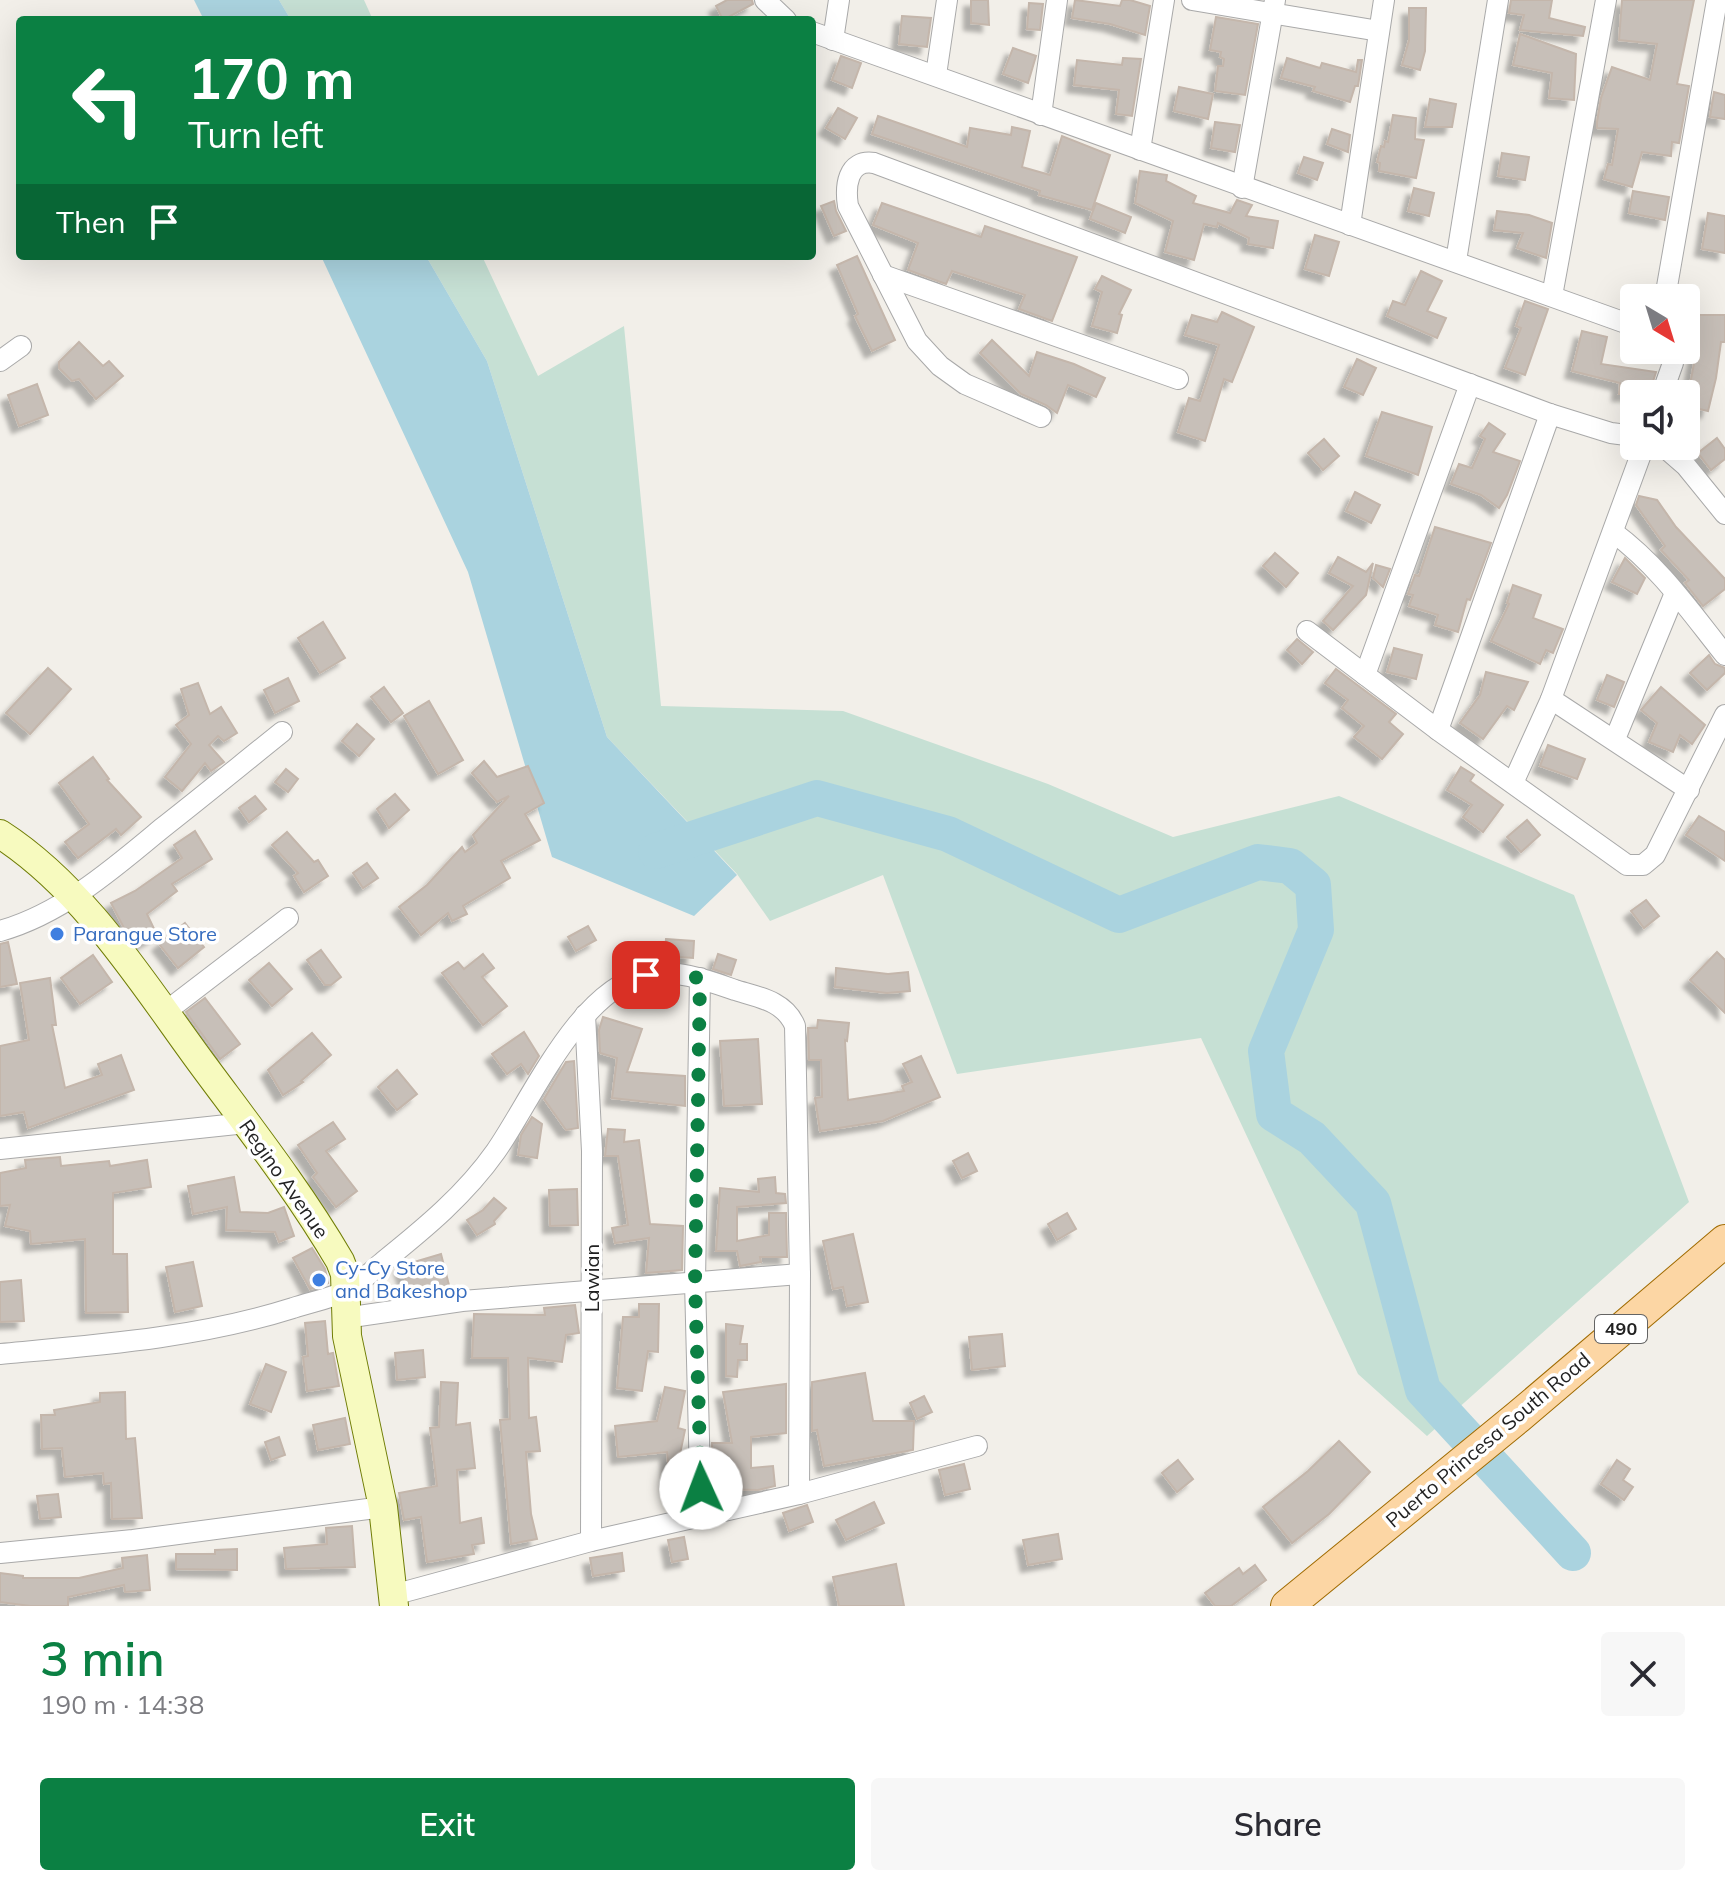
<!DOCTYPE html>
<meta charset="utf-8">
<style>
body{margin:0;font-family:Mulish,sans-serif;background:#f7f7f7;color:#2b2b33;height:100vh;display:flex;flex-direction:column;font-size:30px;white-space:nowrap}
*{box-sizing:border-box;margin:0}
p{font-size:26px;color:#7c7c81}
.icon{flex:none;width:44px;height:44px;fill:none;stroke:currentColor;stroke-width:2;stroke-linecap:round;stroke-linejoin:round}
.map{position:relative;height:1606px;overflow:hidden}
.details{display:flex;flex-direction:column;background:#fff;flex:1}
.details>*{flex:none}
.guide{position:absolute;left:16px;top:16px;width:800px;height:244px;border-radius:8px;box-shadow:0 8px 32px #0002;background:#0b8043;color:#fff;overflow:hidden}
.needle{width:52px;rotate:142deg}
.tools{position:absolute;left:1620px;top:284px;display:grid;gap:16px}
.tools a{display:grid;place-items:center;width:80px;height:80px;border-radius:8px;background:#fff;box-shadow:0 8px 32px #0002;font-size:40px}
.pin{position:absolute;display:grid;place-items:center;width:68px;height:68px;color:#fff;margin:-34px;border-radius:16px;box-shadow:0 4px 12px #0006}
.me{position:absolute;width:88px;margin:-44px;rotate:358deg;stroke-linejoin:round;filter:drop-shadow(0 0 6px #0008)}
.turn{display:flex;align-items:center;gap:28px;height:168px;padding:0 40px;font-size:36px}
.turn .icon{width:104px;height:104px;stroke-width:2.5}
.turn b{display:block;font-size:56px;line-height:68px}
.then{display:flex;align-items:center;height:76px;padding:0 40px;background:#0003;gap:16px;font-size:30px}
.round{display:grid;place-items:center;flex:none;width:84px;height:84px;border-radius:8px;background:#f7f7f7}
.summary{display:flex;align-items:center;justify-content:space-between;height:136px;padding:0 40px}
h1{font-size:48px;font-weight:600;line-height:60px;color:#0b8043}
.action{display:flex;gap:16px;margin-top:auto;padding:16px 40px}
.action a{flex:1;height:92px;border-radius:8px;background:#0b8043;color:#fff;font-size:32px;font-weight:600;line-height:92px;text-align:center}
.action a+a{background:#f7f7f7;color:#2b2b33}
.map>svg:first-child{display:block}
.wetland{fill:#c6e0d4}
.water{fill:#aad3df}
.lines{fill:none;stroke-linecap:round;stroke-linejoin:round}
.river{stroke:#aad3df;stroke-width:36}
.building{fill:#c7bfb8;stroke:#c4b6ab;stroke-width:2;filter:url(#shadow)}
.street-casing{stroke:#a9a9a9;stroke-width:22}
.secondary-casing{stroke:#707d05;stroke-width:30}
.primary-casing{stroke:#a06b00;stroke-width:34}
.street{stroke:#fff;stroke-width:20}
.secondary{stroke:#f7fabf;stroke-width:28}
.primary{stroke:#fcd6a4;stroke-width:32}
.route{stroke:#0b8043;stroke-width:14;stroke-dasharray:0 25.2}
.shop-dot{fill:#3f7fe0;stroke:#fff;stroke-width:3}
.labels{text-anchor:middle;stroke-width:7;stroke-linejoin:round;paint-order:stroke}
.shield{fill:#fff;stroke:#646464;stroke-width:2}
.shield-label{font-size:18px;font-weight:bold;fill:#222}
.shop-label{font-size:20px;fill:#366cbe;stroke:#fff;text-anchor:start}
.street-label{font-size:20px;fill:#222;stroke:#fff}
</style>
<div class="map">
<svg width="1725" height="1606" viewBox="0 0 1725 1606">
<defs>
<filter id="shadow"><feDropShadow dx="-7" dy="7" stdDeviation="2" flood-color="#0004"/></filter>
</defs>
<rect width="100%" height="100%" fill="#f2efe9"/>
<!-- wetland -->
<g class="wetland">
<polygon points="279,0 364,0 373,20 291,20"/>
<polygon points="426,256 482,256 538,376 624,326 661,706 843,711 1048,784 1173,837 1339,796 1574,895 1689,1202 1427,1436 1358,1374 1201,1038 957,1074 883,875 770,921 737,874 607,737 487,361"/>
</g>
<!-- water -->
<g class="water">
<polygon points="194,0 279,0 291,20 204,20"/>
<polygon points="321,256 426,256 487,361 607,737 737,875 694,916 552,857 468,572"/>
</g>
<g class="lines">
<!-- river -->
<polyline class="river" points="656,851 817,798 948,834 1119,915 1258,862 1290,866 1313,885 1316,930 1266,1051 1274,1114 1312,1138 1373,1203 1423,1390 1573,1553"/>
</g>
<!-- building -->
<g class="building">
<polygon points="727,0 752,0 753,4 723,20 716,6"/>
<polygon points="971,0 988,0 989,25 971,23"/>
<polygon points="1075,0 1120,6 1122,0 1130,0 1150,6 1145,35 1110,24 1072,18"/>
<polygon points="1511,0 1552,0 1549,18 1585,27 1583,36 1520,30 1524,15 1509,13"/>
<polygon points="1622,0 1694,0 1677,84 1689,86 1679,143 1672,142 1671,156 1642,152 1632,187 1604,179 1608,164 1612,165 1618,129 1597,128 1597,122 1601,98 1612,67 1650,80 1657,44 1619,40"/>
<polygon points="1029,3 1043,4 1040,30 1027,29"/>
<polygon points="1409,8 1426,8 1425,51 1420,70 1402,65 1409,40"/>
<polygon points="902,16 931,18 927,47 899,44"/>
<polygon points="1216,17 1258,24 1245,95 1215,91 1218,66 1223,66 1224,59 1220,57 1221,52 1210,50"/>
<polygon points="1520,34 1576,54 1574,100 1549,98 1552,73 1513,65"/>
<polygon points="1013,48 1036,56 1028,83 1003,74"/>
<polygon points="841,56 861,63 852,88 832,80"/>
<polygon points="1123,58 1141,59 1132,116 1116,114 1119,90 1074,85 1077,60 1122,65"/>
<polygon points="1287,58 1320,68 1322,63 1356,72 1358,60 1362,60 1358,86 1355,86 1350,102 1313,91 1315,87 1281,78"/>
<polygon points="1179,87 1213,94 1208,119 1174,111"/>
<polygon points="1714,92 1725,95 1725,119 1710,117"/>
<polygon points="1430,99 1456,104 1452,127 1425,127"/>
<polygon points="838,108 857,118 845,139 826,128"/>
<polygon points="1393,115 1416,118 1415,139 1424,140 1416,178 1379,171 1380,163 1377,162 1381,146 1384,147 1385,141 1388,142"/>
<polygon points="878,116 967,147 970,128 1011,135 1012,127 1030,131 1022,167 1050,175 1062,136 1110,155 1092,210 1039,195 1040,191 872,134"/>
<polygon points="1215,122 1240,125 1235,152 1211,148"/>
<polygon points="1332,129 1350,135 1348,152 1327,144"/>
<polygon points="1502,153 1529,157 1525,180 1498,176"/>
<polygon points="1304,157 1323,163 1317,180 1298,173"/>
<polygon points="1140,171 1167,175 1166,181 1196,196 1193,203 1230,213 1237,200 1252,205 1246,216 1278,221 1273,248 1248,244 1249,238 1218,223 1217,227 1204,224 1194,260 1165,252 1173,221 1135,203"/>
<polygon points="1414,188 1434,193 1429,216 1408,211"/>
<polygon points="1633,191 1669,197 1665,220 1629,213"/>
<polygon points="834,201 836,211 846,231 834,236 821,206"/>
<polygon points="882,203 981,237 985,226 1077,257 1052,321 1019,309 1025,295 952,271 946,284 908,270 918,243 873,225"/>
<polygon points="1096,203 1131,217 1125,233 1090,219"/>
<polygon points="1497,211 1529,215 1552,223 1546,258 1517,248 1523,233 1494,230"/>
<polygon points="1708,213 1725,216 1725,253 1702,249"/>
<polygon points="1315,235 1339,242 1329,276 1305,269"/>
<polygon points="857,256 895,340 872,351 855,316 858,314 837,265"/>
<polygon points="1421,271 1442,281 1427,311 1446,318 1437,338 1387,316 1393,301 1405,305"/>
<polygon points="1102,276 1131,290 1119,314 1122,315 1117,333 1092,326 1102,292 1095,289"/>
<polygon points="1525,301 1548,309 1525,375 1505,368 1521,328 1516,326"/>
<polygon points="1222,312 1254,327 1232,382 1224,379 1205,441 1178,432 1189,398 1200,401 1219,345 1185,335 1192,315 1217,322"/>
<polygon points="1689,315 1725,315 1725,342 1721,342 1716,378 1708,411 1686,406 1698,342 1689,342"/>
<polygon points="1582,331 1607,337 1601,364 1656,372 1649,394 1619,394 1620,383 1572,371"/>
<polygon points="992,340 1029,376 1037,352 1074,364 1105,378 1096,397 1068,385 1057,413 1046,405 1021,394 980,353"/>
<polygon points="79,342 103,366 109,361 123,376 96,399 79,379 72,381 59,368 59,362"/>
<polygon points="1357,359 1376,368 1363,395 1344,387"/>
<polygon points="37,384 48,415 19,426 8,395"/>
<polygon points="1382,412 1432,427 1418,475 1366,456"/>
<polygon points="1489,423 1505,434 1493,452 1520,461 1507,495 1499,508 1481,495 1451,484 1459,464 1472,468 1485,439 1480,436"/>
<polygon points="1717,438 1725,449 1725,459 1711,470 1698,453"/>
<polygon points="1324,439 1339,456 1323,470 1308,453"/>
<polygon points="1355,492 1380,505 1371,523 1346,511"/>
<polygon points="1639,496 1657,500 1676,527 1725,579 1725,589 1703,606 1685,583 1689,580 1661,550 1665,546 1636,505"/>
<polygon points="1435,527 1491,543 1470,600 1467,599 1458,632 1435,625 1438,615 1409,606 1413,595 1408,594 1415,575 1419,576"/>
<polygon points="1275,553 1298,573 1286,587 1263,566"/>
<polygon points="1338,557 1366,572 1373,563 1366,595 1333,630 1323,621 1353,586 1329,573"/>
<polygon points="1625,558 1645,578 1637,594 1612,582"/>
<polygon points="1376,565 1390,569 1383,587 1373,578"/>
<polygon points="1513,585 1541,595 1533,618 1563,629 1553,653 1546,650 1540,664 1491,641 1509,604 1507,603"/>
<polygon points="323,622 345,658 320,673 298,638"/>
<polygon points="1297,639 1313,652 1302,664 1287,650"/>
<polygon points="1394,648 1422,655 1416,679 1387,672"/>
<polygon points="1709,655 1715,664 1725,668 1725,673 1707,690 1690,673"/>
<polygon points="48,668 71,689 30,734 6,713"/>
<polygon points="1336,669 1396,714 1389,722 1403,734 1382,759 1354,737 1364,726 1342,708 1348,700 1325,683"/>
<polygon points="1486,672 1528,682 1514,710 1507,706 1483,739 1460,723 1480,695"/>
<polygon points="1607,675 1624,682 1614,707 1597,700"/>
<polygon points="288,678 299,701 275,713 264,690"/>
<polygon points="198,683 210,714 221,707 237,733 224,741 218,736 209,745 224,762 211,771 205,763 182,791 165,777 191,744 176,725 189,715 181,689"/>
<polygon points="384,687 403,713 391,722 371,697"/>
<polygon points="1661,687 1705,725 1692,744 1680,735 1673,752 1649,742 1657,723 1641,710"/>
<polygon points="429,701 463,760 438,774 404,716"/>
<polygon points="357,724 374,739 359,756 342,741"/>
<polygon points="1548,745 1585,759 1577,779 1540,766"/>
<polygon points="93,757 109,779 107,780 141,817 121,835 116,829 78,858 65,842 89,824 59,783"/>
<polygon points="484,761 497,777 528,766 544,803 525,814 540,840 501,861 510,878 463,906 467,914 452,921 448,913 421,935 399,907 427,885 462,847 465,852 477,843 473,835 509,796 497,802 472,773"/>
<polygon points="1461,767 1474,775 1470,781 1503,805 1483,832 1463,817 1472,805 1447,790"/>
<polygon points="286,769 298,779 288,792 275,782"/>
<polygon points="395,794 409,810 389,828 377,809"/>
<polygon points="255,796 266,809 249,822 239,808"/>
<polygon points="1699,816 1725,832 1725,861 1686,835"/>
<polygon points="1527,820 1540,835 1521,852 1507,837"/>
<polygon points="195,831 212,859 172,884 177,891 147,914 157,935 137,946 125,930 111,903 135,891 182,858 174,845"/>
<polygon points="287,832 314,862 318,860 328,876 304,892 294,876 298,873 272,845"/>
<polygon points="367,863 378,878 363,888 353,873"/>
<polygon points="1646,900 1659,916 1644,928 1631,911"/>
<polygon points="185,923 204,947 178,968 159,944"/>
<polygon points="588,926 596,940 576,951 568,937"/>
<polygon points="666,939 694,941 693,958 664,956"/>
<polygon points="8,942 17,984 0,987 0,944"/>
<polygon points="321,950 341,977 331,985 325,985 307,960"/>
<polygon points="1717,952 1725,960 1725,1013 1690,980"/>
<polygon points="483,954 494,968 482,977 507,1006 483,1025 442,973 458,962 464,969"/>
<polygon points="718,954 736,960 731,975 713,969"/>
<polygon points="93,955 112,982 80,1004 61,978"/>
<polygon points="269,963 292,989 272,1006 249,980"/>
<polygon points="836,968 888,974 908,972 910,991 887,993 835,987"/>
<polygon points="50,978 56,1025 52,1025 65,1088 102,1075 98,1064 121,1055 134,1090 28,1128 24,1112 0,1116 0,1046 29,1040 20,983"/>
<polygon points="205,998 240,1044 220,1059 186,1012"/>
<polygon points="603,1017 642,1029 627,1072 685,1076 685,1106 612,1098 617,1058 600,1053 599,1030"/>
<polygon points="818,1020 849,1023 847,1041 845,1040 848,1100 904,1091 902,1086 912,1082 903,1064 921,1056 940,1097 883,1121 820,1131 815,1098 822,1097 821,1060 809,1060 808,1028 817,1028"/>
<polygon points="524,1032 539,1056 528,1074 521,1064 507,1074 492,1054"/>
<polygon points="312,1033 331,1055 301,1081 303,1082 283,1095 268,1070"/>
<polygon points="758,1039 762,1104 724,1106 720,1041"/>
<polygon points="574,1061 578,1128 566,1130 544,1099 566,1062"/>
<polygon points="397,1070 417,1094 397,1110 378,1087"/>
<polygon points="532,1117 542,1124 537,1158 518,1155 521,1135"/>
<polygon points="333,1122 345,1139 326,1151 357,1191 336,1207 313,1177 317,1173 298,1145"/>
<polygon points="608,1129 625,1130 624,1142 639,1140 650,1224 683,1226 682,1270 646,1273 649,1238 615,1243 612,1228 628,1225 618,1156 605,1156"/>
<polygon points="968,1153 977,1171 962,1178 953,1161"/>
<polygon points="60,1157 61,1166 109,1161 110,1166 147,1160 151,1187 113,1193 113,1254 127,1254 128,1312 86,1313 85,1239 31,1244 30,1231 5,1226 10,1205 0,1206 0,1173 26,1168 25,1160"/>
<polygon points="234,1177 240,1212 268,1213 284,1207 294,1236 279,1242 275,1232 226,1230 227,1207 193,1214 188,1186"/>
<polygon points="775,1177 776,1193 785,1194 786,1203 737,1207 737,1241 769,1235 769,1213 786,1213 787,1257 760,1257 761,1262 740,1266 737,1251 716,1251 720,1188 759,1192 758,1179"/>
<polygon points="577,1189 578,1225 550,1226 549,1190"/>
<polygon points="494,1198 506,1208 494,1221 495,1224 477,1235 467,1220 483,1210"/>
<polygon points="1067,1213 1076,1229 1057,1240 1048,1224"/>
<polygon points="853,1234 868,1302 847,1306 843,1287 833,1289 823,1241"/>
<polygon points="312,1248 325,1269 328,1283 310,1289 293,1258"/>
<polygon points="441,1254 450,1289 410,1295 401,1266"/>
<polygon points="193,1262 202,1306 175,1312 166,1267"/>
<polygon points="21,1280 24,1321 0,1322 0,1282"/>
<polygon points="639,1304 659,1304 658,1352 648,1351 642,1391 617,1388 623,1317 639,1317"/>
<polygon points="575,1305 579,1333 566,1335 562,1362 528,1358 529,1418 536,1417 540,1451 526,1452 531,1514 537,1539 511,1544 500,1420 510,1419 508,1358 472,1358 474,1314 545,1315 544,1308"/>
<polygon points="325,1321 328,1354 333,1353 339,1386 307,1391 303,1357 308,1356 305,1323"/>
<polygon points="726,1324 743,1326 740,1344 747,1344 747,1360 738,1360 737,1377 726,1376"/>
<polygon points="1002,1334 1005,1366 972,1370 969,1337"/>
<polygon points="423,1350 425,1377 397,1380 395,1353"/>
<polygon points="266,1364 286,1372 271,1412 250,1404"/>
<polygon points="865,1373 873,1421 914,1421 913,1450 824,1466 817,1430 812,1431 812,1382"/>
<polygon points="441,1382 458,1383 456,1425 470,1423 475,1468 457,1470 460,1523 481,1518 484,1543 472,1545 474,1554 427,1562 421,1517 404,1520 399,1493 437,1486 430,1428 439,1427"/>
<polygon points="786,1384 786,1433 751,1437 751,1468 773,1466 775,1486 758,1490 713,1489 712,1443 732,1443 723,1392"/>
<polygon points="665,1387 685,1391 678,1428 685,1430 674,1483 670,1483 667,1452 618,1457 615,1426 657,1421"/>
<polygon points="125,1392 126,1439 135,1438 142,1518 112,1519 111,1483 104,1484 103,1473 65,1477 62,1448 42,1449 41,1415 55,1415 54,1410 100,1402 100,1393"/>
<polygon points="924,1396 932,1412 917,1419 910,1403"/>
<polygon points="345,1418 350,1444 318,1450 313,1425"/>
<polygon points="279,1437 285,1455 271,1460 265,1442"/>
<polygon points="1339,1441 1370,1472 1329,1514 1292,1543 1263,1507 1308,1471"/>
<polygon points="1178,1460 1193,1479 1177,1492 1162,1473"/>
<polygon points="1617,1460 1630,1469 1623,1480 1633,1487 1624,1500 1601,1484"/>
<polygon points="964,1464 970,1489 945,1495 939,1470"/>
<polygon points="58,1494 61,1517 40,1519 37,1496"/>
<polygon points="874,1502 884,1523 846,1540 836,1520"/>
<polygon points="807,1505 813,1522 789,1531 783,1513"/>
<polygon points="352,1526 355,1567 286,1569 284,1548 327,1544 326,1528"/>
<polygon points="1058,1534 1062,1559 1028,1565 1023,1540"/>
<polygon points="684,1537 688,1559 672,1562 668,1540"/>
<polygon points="237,1549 237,1570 176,1569 176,1554 215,1554 215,1550"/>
<polygon points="622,1553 624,1571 593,1576 590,1558"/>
<polygon points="147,1555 150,1590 125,1592 124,1585 68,1597 68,1606 30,1606 0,1602 0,1573 23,1576 23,1578 79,1578 123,1568 122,1558"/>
<polygon points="896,1564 904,1606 839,1606 833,1577"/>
<polygon points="1255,1565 1266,1580 1231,1606 1215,1606 1205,1593 1239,1568 1243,1574"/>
</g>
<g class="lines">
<!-- street casing -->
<g class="street-casing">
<g id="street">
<polyline points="765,0 786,20"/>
<polyline points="1192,0 1379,31"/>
<polyline points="812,32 1634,326"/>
<polyline points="833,40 839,0"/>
<polyline points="936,75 947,0"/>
<polyline points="1041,115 1057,0"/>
<polyline points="1140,150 1164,0"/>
<polyline points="1242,188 1275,0"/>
<polyline points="1350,225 1384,0"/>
<polyline points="1456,261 1498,0"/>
<polyline points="883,275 1178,379"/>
<polyline points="1552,296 1606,0"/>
<polyline points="1665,298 1717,0"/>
<polyline points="0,361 21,346"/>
<polyline points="1662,394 1673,363 1672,350"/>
<path d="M 1041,417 L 965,384 L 940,366 L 917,341 L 848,206 C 845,187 847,159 874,163 L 1550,414 L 1611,433 L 1634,436"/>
<polyline points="1663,446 1686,466 1725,514"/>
<path d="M 1613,532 C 1660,567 1689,610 1725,655"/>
<polyline points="1307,631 1438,730 1627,865 1643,865 1655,855 1725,715"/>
<polyline points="1365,675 1470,384"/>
<polyline points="1551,699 1689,790"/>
<polyline points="1438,730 1550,414"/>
<polyline points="1615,739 1675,593"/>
<polyline points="1513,783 1551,699 1644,446"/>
<path d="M 0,931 C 61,914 113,869 161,829 C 202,797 242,764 282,732"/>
<polyline points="700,978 695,1282 701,1517"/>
<polyline points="164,1013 288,918"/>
<polyline points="585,1015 592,1151 591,1541"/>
<polyline points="0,1149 246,1123"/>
<polyline points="345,1318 462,1301 800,1274"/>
<path d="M 0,1354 C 99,1345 198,1338 293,1308 C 310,1302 330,1299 345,1291 C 359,1284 372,1271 384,1261 C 425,1228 465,1195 496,1151 C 532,1099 579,989 646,975 C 675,968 709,981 735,990 C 758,997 785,1001 795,1026 L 800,1274 L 799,1494 L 591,1541 L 393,1595"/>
<polyline points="799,1494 977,1446"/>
<polyline points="0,1553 133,1540 383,1507"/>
</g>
</g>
<!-- secondary casing -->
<g class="secondary-casing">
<path id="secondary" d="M 0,834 C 84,888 142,982 200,1061 C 248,1126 299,1191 340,1261 L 345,1274 L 347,1336 L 383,1507 L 394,1606"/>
</g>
<!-- primary casing -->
<g class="primary-casing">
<polyline id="primary" points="1287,1606 1518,1417 1725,1241"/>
</g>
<!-- street -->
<use href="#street" class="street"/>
<!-- secondary -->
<use href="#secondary" class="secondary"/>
<!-- primary -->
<use href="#primary" class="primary"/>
</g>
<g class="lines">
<!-- route -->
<polyline class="route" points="646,975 659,973 700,978 695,1282 701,1488"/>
</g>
<!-- markers -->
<g class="shop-dot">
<circle cx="57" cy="934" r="8"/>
<circle cx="319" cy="1280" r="8"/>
</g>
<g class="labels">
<!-- shield labels -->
<rect class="shield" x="1595" y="1315" width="52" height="28" rx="6"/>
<g class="shield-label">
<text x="1621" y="1335">490</text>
</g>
<!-- shop labels -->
<g class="shop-label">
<text x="73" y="941">Parangue Store</text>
<text x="335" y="1275">Cy-Cy Store<tspan x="335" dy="23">and Bakeshop</tspan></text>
</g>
<!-- street labels -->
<g class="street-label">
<text transform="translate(284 1179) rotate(55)" y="7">Regino Avenue</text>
<text transform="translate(592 1278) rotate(-90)" y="7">Lawian</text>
<text transform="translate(1488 1440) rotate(-40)" y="7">Puerto Princesa South Road</text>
</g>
</g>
</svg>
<div class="tools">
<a><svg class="needle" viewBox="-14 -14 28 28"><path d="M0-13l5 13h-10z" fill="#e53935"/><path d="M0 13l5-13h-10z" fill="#7c7c81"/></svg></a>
<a><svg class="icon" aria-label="sound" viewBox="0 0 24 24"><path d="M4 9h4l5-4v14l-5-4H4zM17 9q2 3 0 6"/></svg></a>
</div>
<div class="pin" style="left:646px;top:975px;background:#d93025"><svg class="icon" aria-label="arrive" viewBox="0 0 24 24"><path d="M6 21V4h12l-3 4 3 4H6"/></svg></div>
<svg class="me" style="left:701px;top:1488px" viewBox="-20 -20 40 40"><circle r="19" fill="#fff"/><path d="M0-13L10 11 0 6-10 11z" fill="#0b8043"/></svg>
<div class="guide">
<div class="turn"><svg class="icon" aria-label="left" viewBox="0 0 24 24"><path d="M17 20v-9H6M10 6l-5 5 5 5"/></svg><div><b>170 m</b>Turn left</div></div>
<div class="then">Then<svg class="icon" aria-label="arrive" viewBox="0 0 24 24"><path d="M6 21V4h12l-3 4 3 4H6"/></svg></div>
</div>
</div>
<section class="details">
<div class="summary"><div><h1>3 min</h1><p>190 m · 14:38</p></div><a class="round"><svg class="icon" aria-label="close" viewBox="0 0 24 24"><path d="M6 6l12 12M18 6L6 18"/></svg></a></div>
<div class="action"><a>Exit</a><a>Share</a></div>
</section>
